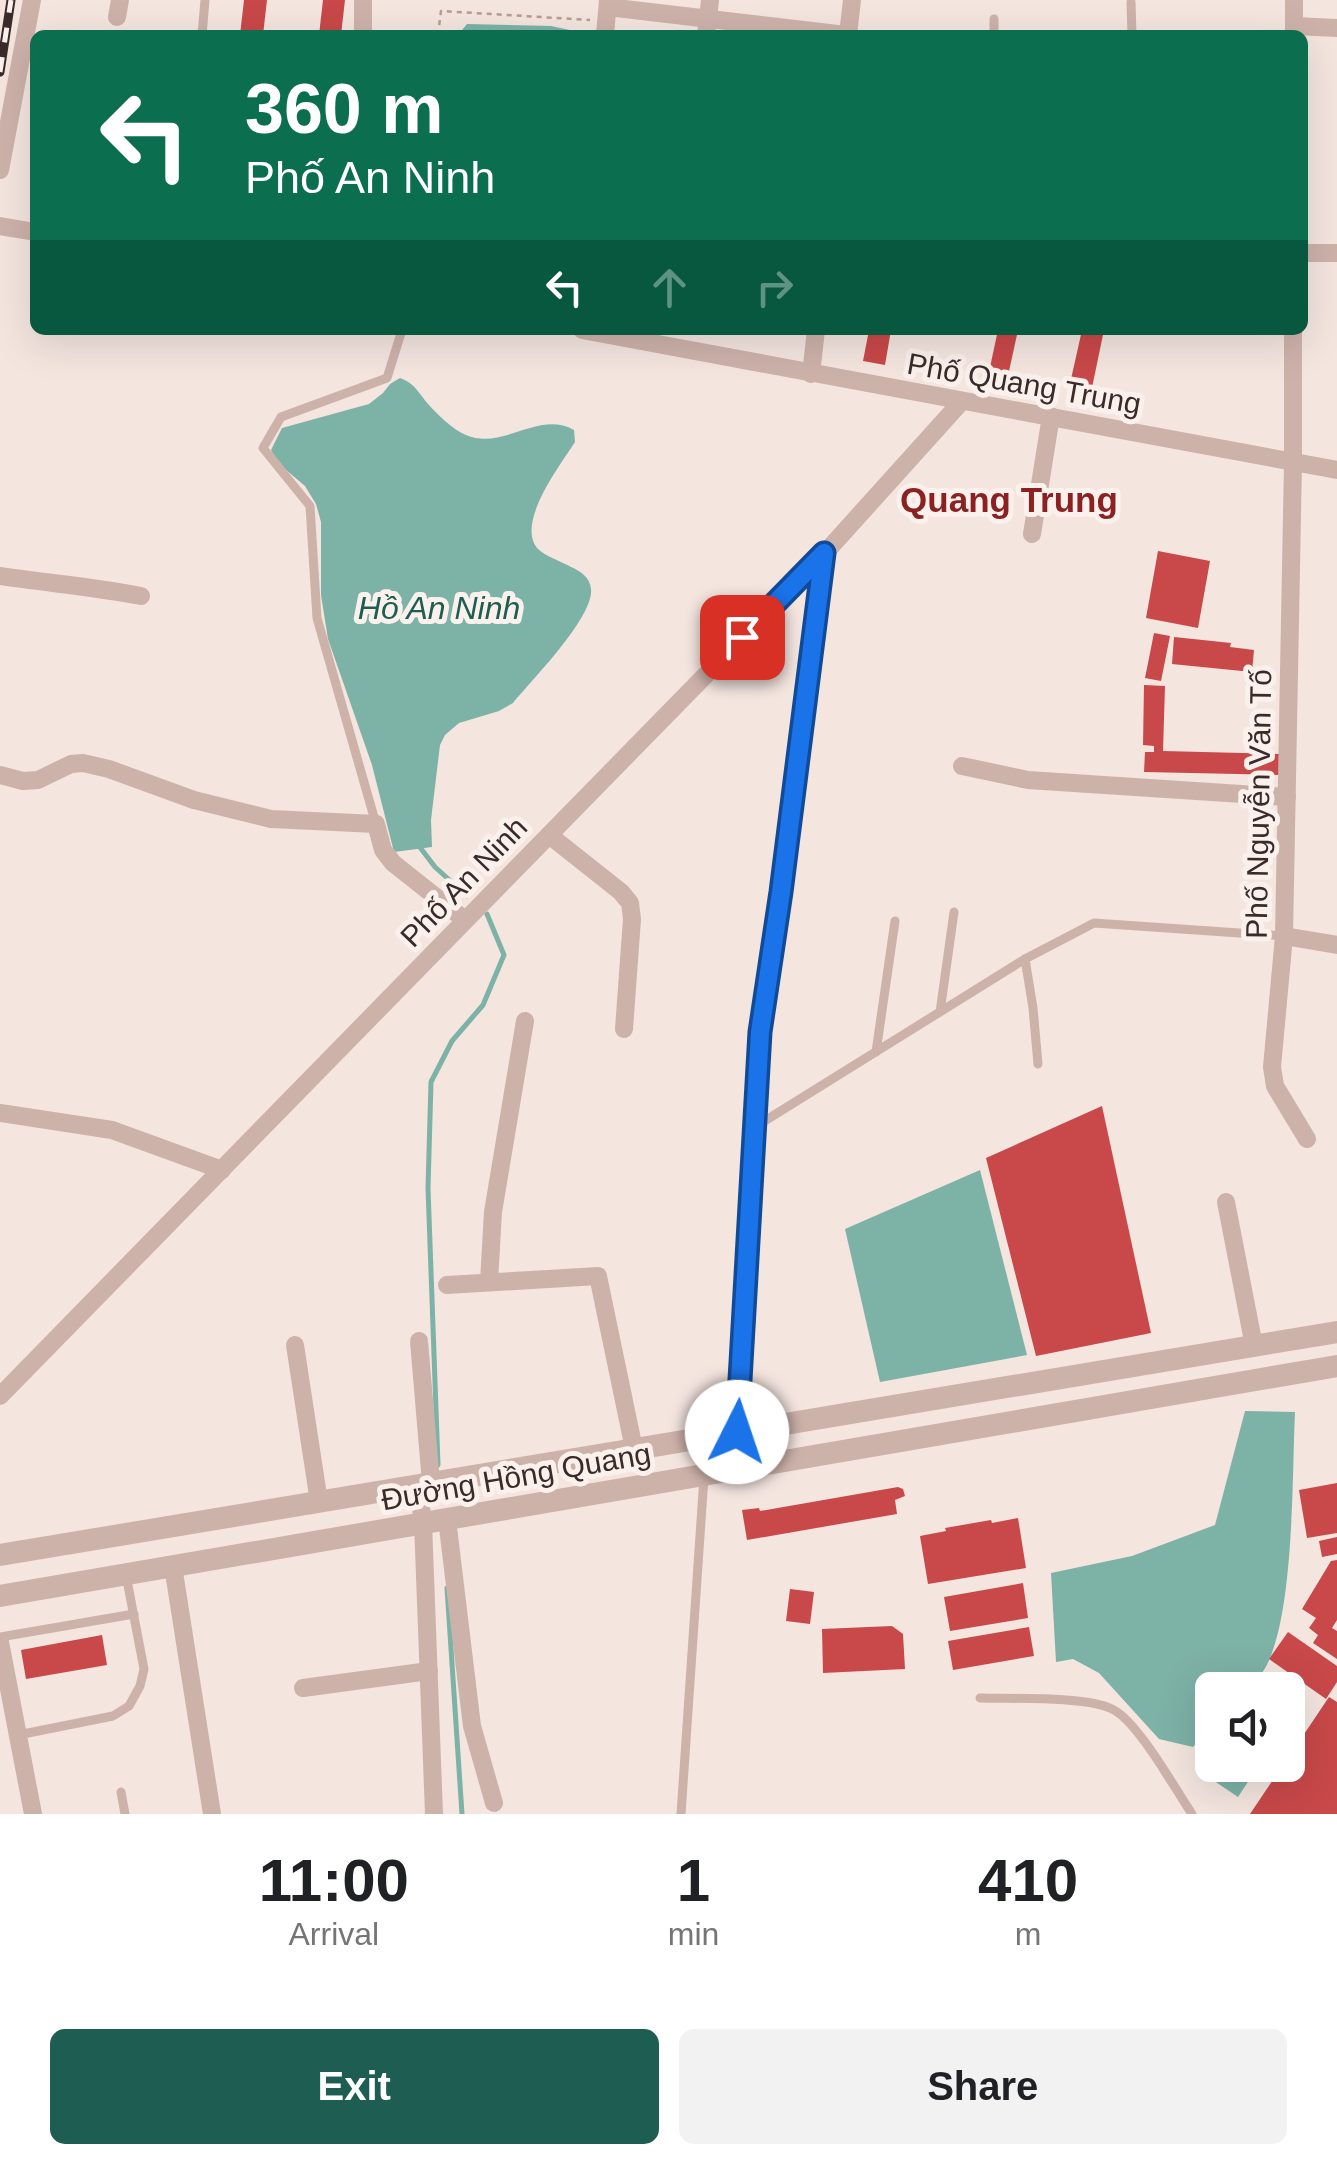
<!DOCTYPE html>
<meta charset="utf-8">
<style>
body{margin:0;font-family:Arial,sans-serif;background:#f2f2f2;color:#202124;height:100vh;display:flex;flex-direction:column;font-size:38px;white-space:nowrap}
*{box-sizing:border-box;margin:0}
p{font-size:32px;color:#757577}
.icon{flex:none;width:55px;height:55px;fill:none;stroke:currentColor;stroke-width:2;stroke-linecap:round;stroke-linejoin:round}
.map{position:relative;height:1814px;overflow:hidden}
.details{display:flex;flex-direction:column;background:#fff;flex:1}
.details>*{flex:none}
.banner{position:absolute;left:30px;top:30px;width:1278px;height:305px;border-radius:15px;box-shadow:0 10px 40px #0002;background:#0b6e4f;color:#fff;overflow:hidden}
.fabs{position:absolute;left:1195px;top:1672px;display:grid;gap:20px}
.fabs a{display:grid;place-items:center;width:110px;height:110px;border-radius:15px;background:#fff;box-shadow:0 10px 40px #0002;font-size:50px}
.pin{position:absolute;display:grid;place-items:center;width:85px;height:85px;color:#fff;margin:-42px;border-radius:20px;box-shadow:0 5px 15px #0006}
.me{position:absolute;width:110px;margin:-55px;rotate:4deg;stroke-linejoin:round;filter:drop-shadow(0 0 8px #0008)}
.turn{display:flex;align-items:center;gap:35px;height:210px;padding:0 50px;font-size:45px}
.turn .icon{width:130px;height:130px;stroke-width:2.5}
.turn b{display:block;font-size:70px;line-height:85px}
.lanes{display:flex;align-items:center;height:95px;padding:0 50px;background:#0003;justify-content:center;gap:50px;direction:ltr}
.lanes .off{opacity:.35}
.eta{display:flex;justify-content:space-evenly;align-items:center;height:170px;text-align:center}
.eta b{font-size:60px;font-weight:700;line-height:70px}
.cta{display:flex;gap:20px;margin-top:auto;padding:20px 50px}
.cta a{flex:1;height:115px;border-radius:15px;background:#1e5d52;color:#fff;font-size:40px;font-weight:700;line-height:115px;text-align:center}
.cta a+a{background:#f2f2f2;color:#202124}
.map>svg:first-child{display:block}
.water{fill:#7db2a7}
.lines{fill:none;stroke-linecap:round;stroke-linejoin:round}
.stream{stroke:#7db2a7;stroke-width:5}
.building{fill:#c94849}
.path{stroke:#b99b95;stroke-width:2.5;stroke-dasharray:5 5;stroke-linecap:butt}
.service{stroke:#cdb2aa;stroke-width:9}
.minor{stroke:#cdb2aa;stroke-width:18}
.tertiary{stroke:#cdb2aa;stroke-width:22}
.rail-casing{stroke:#3a2b2a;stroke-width:9}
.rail{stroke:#fbf1ec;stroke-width:5;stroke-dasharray:15;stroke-linecap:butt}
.route-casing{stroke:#114b97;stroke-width:25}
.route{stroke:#1a73e8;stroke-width:18}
.labels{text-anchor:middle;stroke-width:10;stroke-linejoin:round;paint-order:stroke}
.street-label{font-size:30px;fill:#3a2b2a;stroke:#fbf1ec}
.water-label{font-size:32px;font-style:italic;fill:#1e5d52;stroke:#fbf1ec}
.quarter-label{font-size:35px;font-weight:bold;fill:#8b2122;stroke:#fbf1ec}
</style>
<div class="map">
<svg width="1337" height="1814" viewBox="0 0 1337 1814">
<rect width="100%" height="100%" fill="#f4e5df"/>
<!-- water -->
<g class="water">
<polygon points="467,24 551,26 579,32 581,35 458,35"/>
<path d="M 400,378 C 415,383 419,394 429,405 C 438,415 452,429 466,435 C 503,451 538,410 574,430 L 575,442 C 561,464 516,522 537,548 C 544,556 561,561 571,567 C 580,571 590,577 591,589 C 594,617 532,680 513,703 L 499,711 L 459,723 L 445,735 L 440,745 L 431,820 L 432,847 L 394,852 L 372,765 L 328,639 L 321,595 L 321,522 L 316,504 L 305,486 L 279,464 L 271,450 L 282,428 L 369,404 L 383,393 L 390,384 Z"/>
<polygon points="980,1170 1027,1355 880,1382 845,1229"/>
<path d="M 1245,1411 L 1295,1412 C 1292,1473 1295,1626 1262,1673 C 1258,1679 1251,1685 1246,1690 L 1212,1690 L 1212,1726 L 1193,1747 L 1159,1739 L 1099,1673 L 1073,1659 L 1056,1662 L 1051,1573 L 1132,1556 L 1215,1525 Z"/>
<polygon points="1212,1762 1212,1765 1259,1765 1238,1797 1204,1774"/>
</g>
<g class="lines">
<!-- stream -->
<g class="stream">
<polyline points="419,846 435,867 467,896"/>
<polyline points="438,1465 428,1188 431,1082 452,1041 483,1005 504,955 487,914"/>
<polyline points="447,1588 462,1814"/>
</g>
</g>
<!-- building -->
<g class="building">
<polygon points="244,0 267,0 263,35 240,35"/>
<polygon points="323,0 345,0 341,35 319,35"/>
<polygon points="869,330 891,330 885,365 863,361"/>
<polygon points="998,330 1018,330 1006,385 987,381"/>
<polygon points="1082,330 1104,330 1089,402 1067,397"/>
<polygon points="1158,551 1210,561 1198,628 1146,618"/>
<polygon points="1154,633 1170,636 1161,681 1145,678"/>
<polygon points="1174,637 1231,643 1230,647 1254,650 1252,672 1172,664"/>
<polygon points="1144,685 1165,686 1163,751 1279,754 1279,775 1144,772 1145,752 1154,752 1154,746 1143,745"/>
<polygon points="1102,1106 1151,1333 1036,1356 986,1158"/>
<polygon points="1337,1483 1337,1533 1307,1538 1299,1490"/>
<polygon points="898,1487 903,1489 905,1496 895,1500 897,1514 747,1540 742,1510 759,1508 760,1511"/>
<polygon points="1018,1518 1026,1568 928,1584 920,1536 946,1531 945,1528 991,1520 992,1523"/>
<polygon points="1337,1537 1337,1554 1322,1557 1319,1541"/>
<polygon points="1337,1560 1337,1620 1332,1628 1337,1631 1337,1659 1313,1643 1318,1635 1309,1628 1316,1618 1302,1609 1331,1561"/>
<polygon points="1023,1583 1028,1618 950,1631 944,1597"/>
<polygon points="790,1589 814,1592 810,1624 786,1621"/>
<polygon points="892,1626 903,1634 905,1669 823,1673 822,1629"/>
<polygon points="1029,1627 1034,1656 953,1670 948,1641"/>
<polygon points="1288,1632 1337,1666 1337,1682 1326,1699 1269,1659"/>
<polygon points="102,1635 107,1665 26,1679 21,1650"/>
<polygon points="1329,1697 1337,1702 1337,1814 1250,1814 1283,1765 1288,1765 1288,1758"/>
</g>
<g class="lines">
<!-- path -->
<polyline class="path" points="438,35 441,11 590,20"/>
<!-- service -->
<g class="service">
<polyline points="1131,2 1132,35"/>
<polyline points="994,19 994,35"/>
<polyline points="202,35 205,0"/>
<polyline points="376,824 317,618 310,506 263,448 281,417 387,378 402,330"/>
<polyline points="1025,959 1033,1008 1038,1064"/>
<polyline points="940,1012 954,912"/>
<polyline points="876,1052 895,921"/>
<polyline points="755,1127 1025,959 1094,923 1284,936"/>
<polyline points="0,1637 134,1614"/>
<path d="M 980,1698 C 1012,1699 1085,1696 1112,1709 C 1137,1720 1175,1789 1192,1814"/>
<polyline points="18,1735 113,1716 129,1706 140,1686 144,1669 126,1575"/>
<polyline points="121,1792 125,1814"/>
<polyline points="681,1814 704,1477"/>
</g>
<!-- minor -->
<g class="minor">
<polyline points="608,7 846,35"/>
<polyline points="117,17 120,0"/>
<polyline points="1294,26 1337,28"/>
<polyline points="363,35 363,0"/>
<polyline points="605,35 608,0"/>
<polyline points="706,35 710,0"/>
<polyline points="848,35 852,0"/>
<polyline points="1294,35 1294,0"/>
<polyline points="0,170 32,0"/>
<polyline points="0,226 35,232"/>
<polyline points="1302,253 1337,253"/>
<polyline points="582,330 1337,470"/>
<polyline points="1293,330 1293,462 1284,936 1272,1067 1275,1086 1307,1139"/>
<polyline points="811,374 816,330"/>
<polyline points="1032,534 1051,416"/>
<path d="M 0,576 C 47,583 95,587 141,596"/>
<polyline points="962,766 1028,780 1287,797"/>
<polyline points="0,775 23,781 38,780 71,764 83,763 109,769 194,800 271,819 376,824 383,850 393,863 465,920"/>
<polyline points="549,835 621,892 630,903 632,919 624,1029"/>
<polyline points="1284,936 1337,945"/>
<polyline points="0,1113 112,1130 222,1170"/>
<polyline points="1226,1202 1254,1346"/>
<polyline points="489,1282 493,1212 525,1021"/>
<polyline points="447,1285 598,1276 634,1449"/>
<polyline points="419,1341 431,1483"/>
<polyline points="295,1345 319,1502"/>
<polyline points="0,1396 825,553 962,401"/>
<polyline points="742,1468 737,1432 759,1032 781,892 824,553"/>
<polyline points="418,1485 423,1523 434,1814"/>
<polyline points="447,1519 472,1726 494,1803"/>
<polyline points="173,1566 212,1814"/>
<polyline points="0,1642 33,1814"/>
<polyline points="303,1688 429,1671"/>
</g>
<!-- tertiary -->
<g class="tertiary">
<polyline points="0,1555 1337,1332"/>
<polyline points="0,1596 1337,1366"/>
</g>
<!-- rail casing -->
<g class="rail-casing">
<polyline id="rail" points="0,72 11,0"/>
</g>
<!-- rail -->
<use href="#rail" class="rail"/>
</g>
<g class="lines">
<!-- route casing -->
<g class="route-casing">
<polyline id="route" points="737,1432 760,1032 781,892 824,553 742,637"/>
</g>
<!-- route -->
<use href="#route" class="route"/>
</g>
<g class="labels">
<!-- street labels -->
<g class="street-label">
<text transform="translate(1024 384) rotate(10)" y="10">Phố Quang Trung</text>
<text transform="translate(1259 804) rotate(-89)" y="10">Phố Nguyễn Văn Tố</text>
<text transform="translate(464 882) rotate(-46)" y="10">Phố An Ninh</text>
<text transform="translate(516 1477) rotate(-10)" y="10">Đường Hồng Quang</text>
</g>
<!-- water labels -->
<g class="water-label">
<text x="439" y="619">Hồ An Ninh</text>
</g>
<!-- quarter labels -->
<g class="quarter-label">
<text x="1009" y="512">Quang Trung</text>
</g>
</g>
</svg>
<div class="fabs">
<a><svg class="icon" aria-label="sound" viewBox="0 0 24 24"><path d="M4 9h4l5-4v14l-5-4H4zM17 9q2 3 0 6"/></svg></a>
</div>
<div class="pin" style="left:742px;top:637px;background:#d93025"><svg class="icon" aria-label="arrive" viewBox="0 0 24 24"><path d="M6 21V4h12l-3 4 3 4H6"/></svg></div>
<svg class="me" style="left:737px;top:1432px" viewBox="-20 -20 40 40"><circle r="19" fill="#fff"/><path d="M0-13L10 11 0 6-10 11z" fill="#1a73e8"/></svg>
<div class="banner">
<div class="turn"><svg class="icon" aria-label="left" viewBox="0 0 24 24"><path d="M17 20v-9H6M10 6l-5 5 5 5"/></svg><div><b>360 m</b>Phố An Ninh</div></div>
<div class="lanes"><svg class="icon" aria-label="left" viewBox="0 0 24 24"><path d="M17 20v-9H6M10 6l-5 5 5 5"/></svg><svg class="icon off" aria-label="ahead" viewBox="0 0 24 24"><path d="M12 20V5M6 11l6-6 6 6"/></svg><svg class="icon off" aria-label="right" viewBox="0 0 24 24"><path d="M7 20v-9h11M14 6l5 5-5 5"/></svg></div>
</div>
</div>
<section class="details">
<div class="eta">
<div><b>11:00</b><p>Arrival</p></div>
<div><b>1</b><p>min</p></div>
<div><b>410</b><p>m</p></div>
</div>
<div class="cta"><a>Exit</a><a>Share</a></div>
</section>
